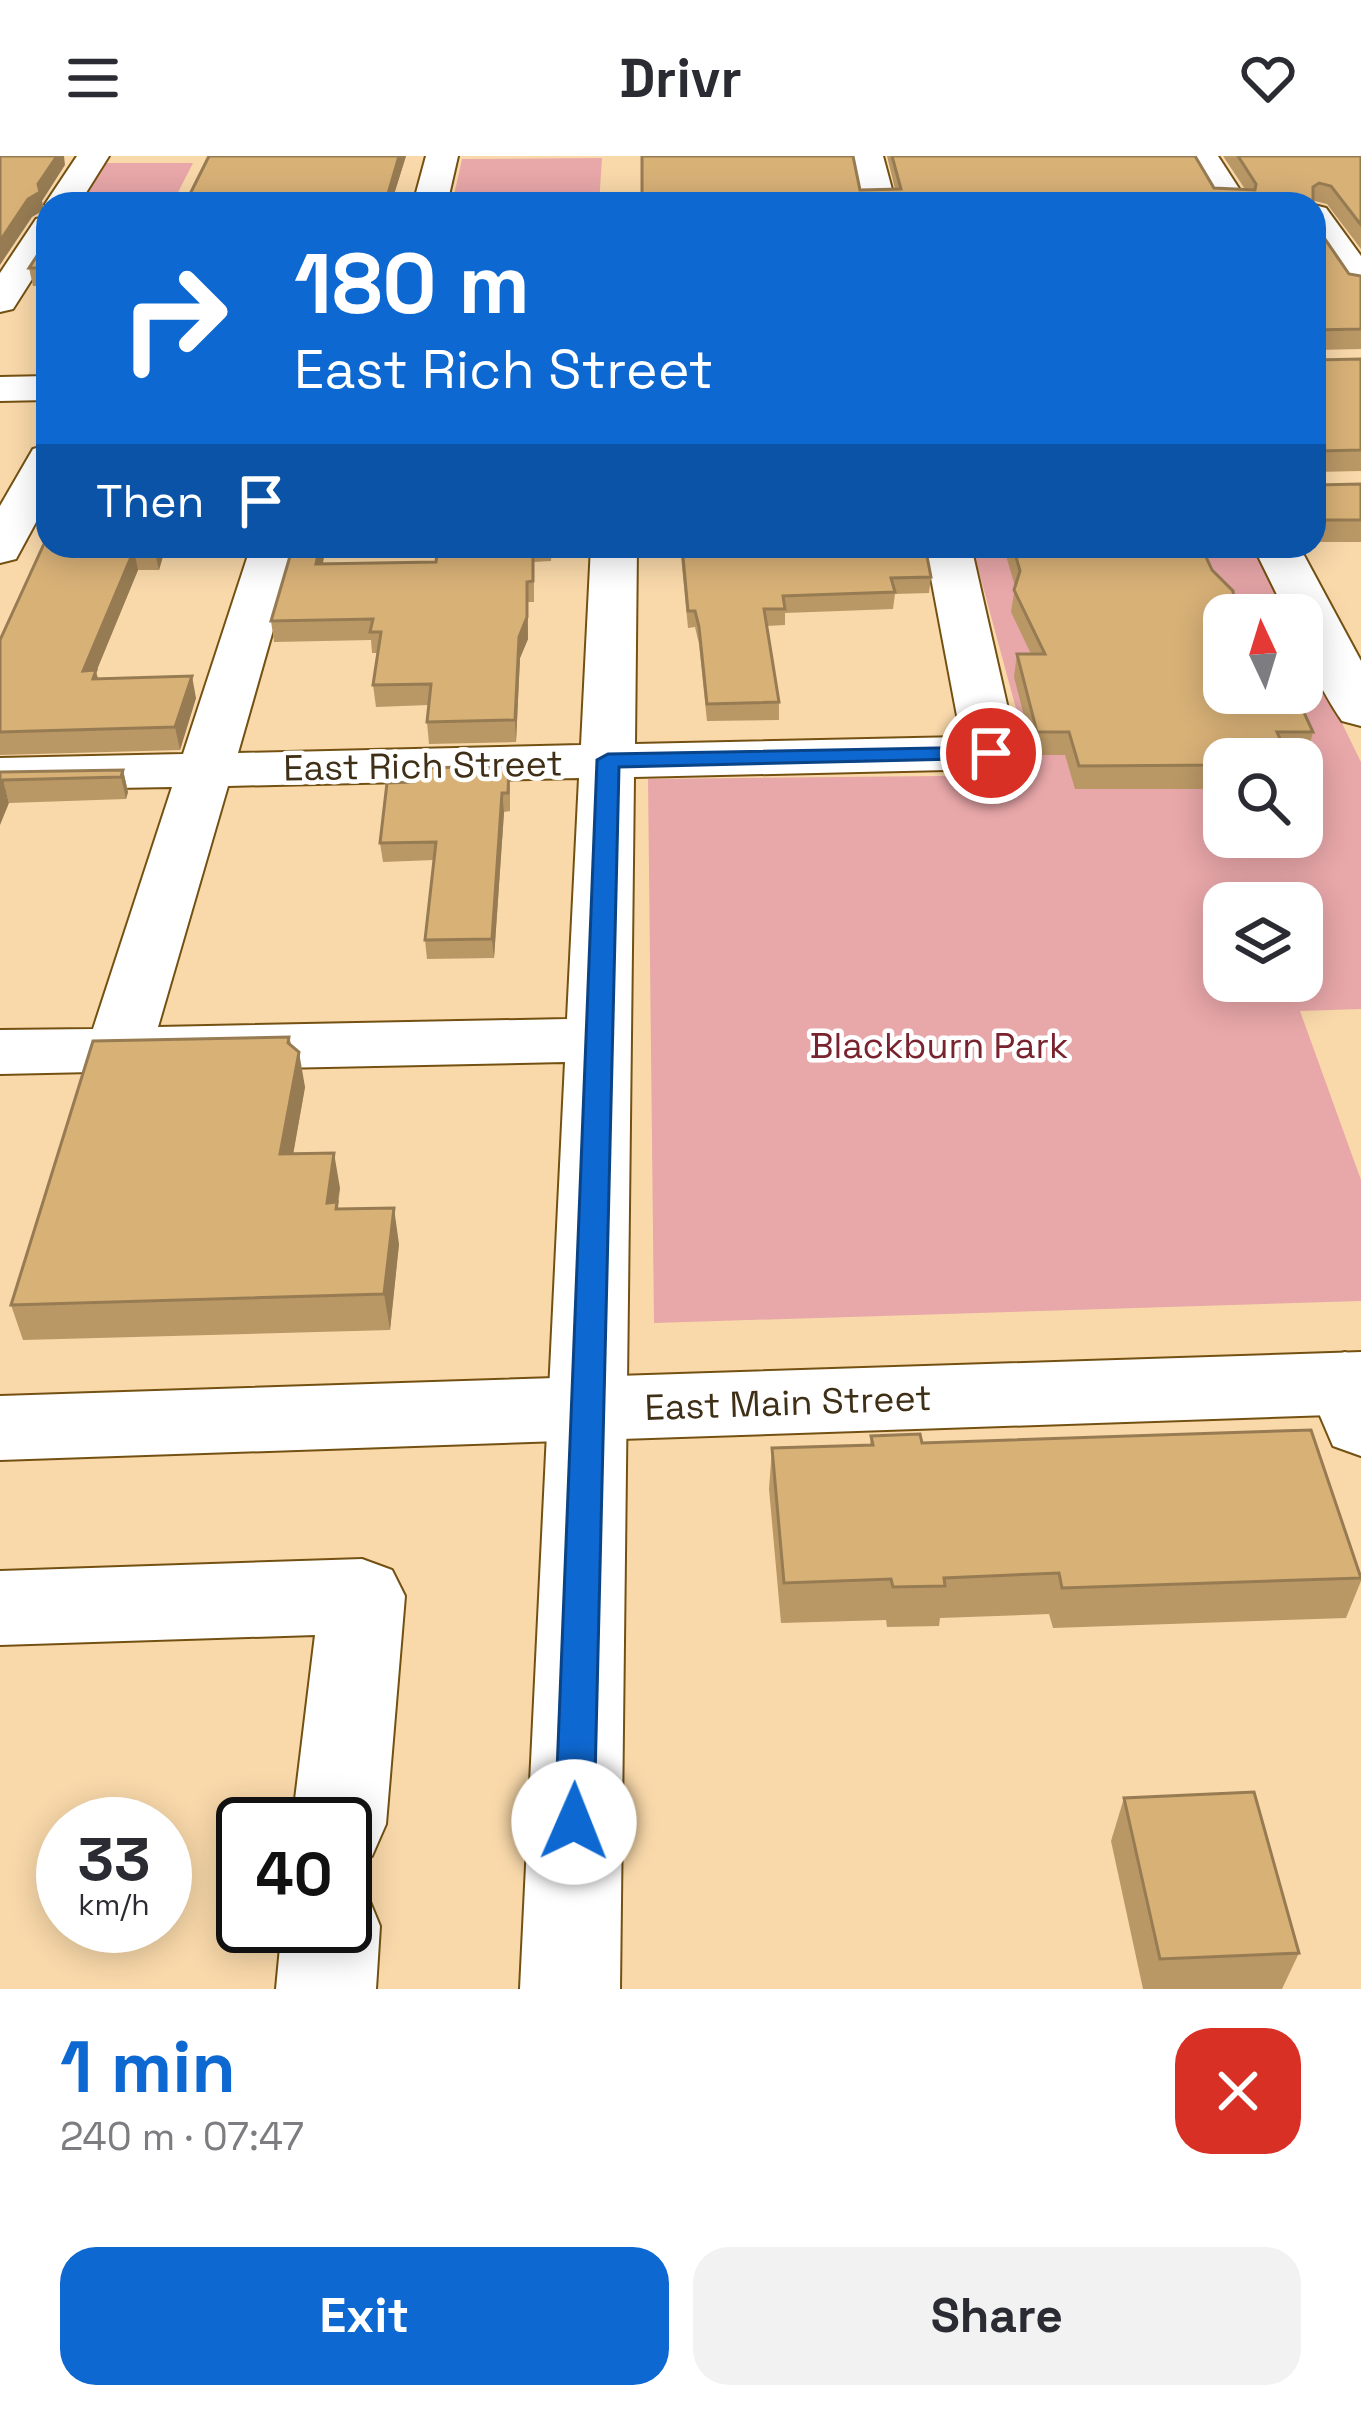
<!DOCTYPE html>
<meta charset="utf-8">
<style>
body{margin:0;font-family:"Space Grotesk",sans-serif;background:#f2f2f3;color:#2b2b33;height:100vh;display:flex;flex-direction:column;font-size:45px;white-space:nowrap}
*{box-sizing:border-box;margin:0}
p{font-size:39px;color:#7c7c81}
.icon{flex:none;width:66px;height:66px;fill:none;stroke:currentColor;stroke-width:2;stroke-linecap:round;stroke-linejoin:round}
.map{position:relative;height:1833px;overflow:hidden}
.panel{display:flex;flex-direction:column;background:#fff;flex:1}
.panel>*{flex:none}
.guide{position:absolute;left:36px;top:36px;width:1290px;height:366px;border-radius:36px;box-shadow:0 6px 30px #0003;background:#0e68d1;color:#fff;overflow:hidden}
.needle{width:78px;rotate:356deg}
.fabs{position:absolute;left:1203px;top:438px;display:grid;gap:24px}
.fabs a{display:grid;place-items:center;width:120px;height:120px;border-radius:24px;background:#fff;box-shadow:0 6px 30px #0003;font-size:60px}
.speed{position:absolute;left:36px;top:1641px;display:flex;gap:24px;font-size:60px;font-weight:700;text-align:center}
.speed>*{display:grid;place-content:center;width:156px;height:156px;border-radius:50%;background:#fff;box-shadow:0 6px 30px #0003;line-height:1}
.speed small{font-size:30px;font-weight:400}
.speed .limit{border:6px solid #111;border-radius:18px;background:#fff;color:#111}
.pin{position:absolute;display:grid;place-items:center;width:102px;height:102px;color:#fff;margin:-51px;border:6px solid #fff;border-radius:50%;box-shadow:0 3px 12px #0007}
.me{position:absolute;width:132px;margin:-66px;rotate:1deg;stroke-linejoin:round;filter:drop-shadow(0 0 9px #0008)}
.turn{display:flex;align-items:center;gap:42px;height:252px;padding:0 60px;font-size:54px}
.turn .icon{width:156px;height:156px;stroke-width:2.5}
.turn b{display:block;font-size:84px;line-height:102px}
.then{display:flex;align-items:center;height:114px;padding:0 60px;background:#0003;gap:24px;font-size:45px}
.round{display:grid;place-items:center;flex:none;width:126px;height:126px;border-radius:36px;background:#f2f2f3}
.headline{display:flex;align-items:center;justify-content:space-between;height:204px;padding:0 60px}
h1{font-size:72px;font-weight:600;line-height:90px;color:#0e68d1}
.cta{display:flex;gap:24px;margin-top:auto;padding:24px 60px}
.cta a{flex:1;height:138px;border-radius:36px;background:#0e68d1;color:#fff;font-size:48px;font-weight:600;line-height:138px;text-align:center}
.cta a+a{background:#f2f2f3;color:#2b2b33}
header{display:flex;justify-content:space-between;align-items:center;height:156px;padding:0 60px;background:#fff;font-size:54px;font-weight:600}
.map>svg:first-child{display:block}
.green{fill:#e8a7a9;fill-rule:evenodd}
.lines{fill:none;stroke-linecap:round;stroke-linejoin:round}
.minor-casing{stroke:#745112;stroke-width:4}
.major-casing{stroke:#745112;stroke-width:4}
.minor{fill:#fff;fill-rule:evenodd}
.major{fill:#fff;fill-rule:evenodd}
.wall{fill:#ba9866}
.shaded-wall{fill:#977c53}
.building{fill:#d8b177;stroke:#977c53;stroke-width:3}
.route{fill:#0e68d1;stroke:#094488;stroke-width:3}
.labels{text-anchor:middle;stroke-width:9;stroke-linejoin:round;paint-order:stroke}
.street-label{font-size:36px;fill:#3f2f17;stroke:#fff}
.park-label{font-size:36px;fill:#78232e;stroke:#fff}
</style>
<header><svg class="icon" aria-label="menu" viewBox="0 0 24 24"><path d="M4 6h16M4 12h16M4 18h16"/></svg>Drivr<svg class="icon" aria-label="heart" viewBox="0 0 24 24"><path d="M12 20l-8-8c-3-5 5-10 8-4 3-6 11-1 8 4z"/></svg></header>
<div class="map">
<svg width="1361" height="1833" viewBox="0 0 1361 1833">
<rect width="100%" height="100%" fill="#f9d9aa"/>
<!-- green -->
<g class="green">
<polygon points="602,2 599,48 452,48 462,3"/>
<polygon points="97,7 193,7 172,48 72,48"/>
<path d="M 972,390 L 1255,390 L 1289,459 L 1224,459 L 1224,537 L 1302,537 L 1302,486 L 1361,606 L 1361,853 L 1300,855 L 1361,1024 L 1361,1145 L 654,1167 L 648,623 L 1034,619 ZM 1224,603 L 1302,603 L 1302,681 L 1224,681 ZM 1224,747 L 1302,747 L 1302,825 L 1224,825 Z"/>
</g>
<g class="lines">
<!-- minor casing -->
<g class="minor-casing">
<g id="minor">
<polygon points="77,0 109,0 79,48 48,48 48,52 45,48"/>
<polygon points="426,0 458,0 447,48 413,48"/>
<polygon points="851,0 883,0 896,48 862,48"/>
<polygon points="1186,0 1218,0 1249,48 1215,48"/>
<polygon points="1314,49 1326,52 1361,100 1361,137 1348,134 1314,84"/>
<polygon points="48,60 48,98 13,153 0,156 0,117 36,63"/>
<polygon points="48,220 48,244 0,245 0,221"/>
<polygon points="48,289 48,344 16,403 0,407 0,350 33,293"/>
<path d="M 251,390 L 297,390 L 238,597 L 581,589 L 591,390 L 637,390 L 635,588 L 961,581 L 925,390 L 971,390 L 1018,597 L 1010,608 L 991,613 L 634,621 L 620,1833 L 520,1833 L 565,906 L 0,918 L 0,874 L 93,873 L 172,631 L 0,634 L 0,602 L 183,598 ZM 579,622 L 567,863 L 158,871 L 228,630 Z"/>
<path d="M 1253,390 L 1299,390 L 1361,505 L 1361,570 L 1342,565 C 1320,533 1302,497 1302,459 L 1287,459 Z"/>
<polygon points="1345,1196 1361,1202 1361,1300 1333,1290 1306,1227 1318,1205"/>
<polygon points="362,1403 392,1414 405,1440 386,1668 372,1700 345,1710 345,1668 292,1668 315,1479 0,1489 0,1415"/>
<polygon points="345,1727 366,1736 380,1770 376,1833 276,1833 282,1770 345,1770"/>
</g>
</g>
<!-- major casing -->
<g class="major-casing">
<polygon id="major" points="1361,1196 1361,1258 0,1304 0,1240"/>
</g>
<!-- minor -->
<use href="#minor" class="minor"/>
<!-- major -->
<use href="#major" class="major"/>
</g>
<!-- wall -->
<g class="wall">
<polygon points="209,0 406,0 391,48 185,48"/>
<polygon points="887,0 1195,0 1214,32 1245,33 1223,0 1361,0 1361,93 1327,48 1315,45 642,45 895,33"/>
<polygon points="1314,67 1349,118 1361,120 1361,193 1315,194 1315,204 1361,203 1361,315 1315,316 1316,329 1361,328 1361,386 1320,386 1314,376"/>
<polygon points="48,83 48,130 33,130 29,112"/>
<polygon points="48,390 166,390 159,414 138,414 96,516 98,522 196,542 180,594 0,599 0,484"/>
<polygon points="438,390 552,390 551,405 534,406 534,446 528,446 528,483 520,502 516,586 429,588 427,566 429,549 376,551 373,529 378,497 372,497 371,484 274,486 271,465 323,408 436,406"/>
<polygon points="680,390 925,390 931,421 929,437 895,438 893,453 785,457 785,469 767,470 779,546 779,564 707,565 699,488 695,471 688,472"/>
<polygon points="1003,390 1201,390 1224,537 1313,576 1307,599 1224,603 1224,633 1075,633 1065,599 1034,599 1014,521 1017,498 1031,498 1011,456 1015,430"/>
<polygon points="123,614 128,636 126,643 9,647 0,616"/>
<polygon points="510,628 510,655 504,656 494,802 427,803 425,784 434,704 383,706 380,687"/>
<polygon points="289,881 305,931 293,998 340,1032 338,1053 399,1088 390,1174 23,1184 11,1149"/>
<polygon points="871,1280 922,1287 1361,1418 1361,1425 1346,1462 1053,1472 1049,1458 940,1462 939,1470 887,1471 886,1464 781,1467 769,1333 772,1292 870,1289"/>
<polygon points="1124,1642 1299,1797 1282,1833 1143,1833 1111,1685"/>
</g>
<!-- shaded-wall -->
<g class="shaded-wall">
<polygon points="57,0 64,0 65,9 42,45 44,54 32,61 0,109 0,85"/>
<polygon points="399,0 406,0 391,48 389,48 388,38"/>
<polygon points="155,390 166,390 159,414 154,393"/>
<polygon points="320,390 326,390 319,429 316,408"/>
<polygon points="134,394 138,414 96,516 101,536 83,515"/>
<polygon points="527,426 528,483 520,502 516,586 515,564 519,481"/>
<polygon points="192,520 196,542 180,594 175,571"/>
<polygon points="123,614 128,636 126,643 121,621"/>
<polygon points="3,624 9,647 0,669 0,631"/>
<polygon points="502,637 504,656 494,802 492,783"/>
<polygon points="299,896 305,931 287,1033 280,998"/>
<polygon points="334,997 340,1032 337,1048 343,1082 327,1047"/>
<polygon points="394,1052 399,1088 390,1174 384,1138"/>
</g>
<!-- building -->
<g class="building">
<polygon points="0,0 57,0 38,28 40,36 28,43 0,85"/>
<polygon points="209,0 399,0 388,38 370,39 367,48 185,48"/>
<polygon points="642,0 853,0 860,34 901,33 892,0 1195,0 1214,32 1255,34 1256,28 1238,0 1361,0 1361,69 1331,30 1319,27 1313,31 1313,48 604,48 604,45 642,45"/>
<rect x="451" y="45" width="74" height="3"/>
<polygon points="1314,67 1349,118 1361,120 1361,173 1315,174 1315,204 1361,203 1361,294 1319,295 1314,300 1316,329 1361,328 1361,364 1325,364 1314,346"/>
<polygon points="48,83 48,112 29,112"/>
<polygon points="48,379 48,390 155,390 154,393 134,394 83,515 96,514 93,523 192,520 175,571 0,576 0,484"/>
<polygon points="293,390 320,390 316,408 436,406 438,390 533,390 533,425 527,426 527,461 519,481 515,564 427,566 431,528 373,529 381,476 370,476 373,463 271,465"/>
<polygon points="682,390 925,390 931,421 891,422 895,436 783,440 785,453 764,453 779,546 707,548 699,471 695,455 688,455"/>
<polygon points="1013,390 1201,390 1212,414 1233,435 1236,459 1224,459 1224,537 1295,537 1313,576 1277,576 1289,603 1224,603 1224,609 1079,610 1069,576 1037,576 1017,498 1045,498 1014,434 1020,415"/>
<polygon points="509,610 508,637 502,637 492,783 425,784 436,686 380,687 387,627 413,626 414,618 423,618 423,612"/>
<polygon points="123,614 121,621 3,624 0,631 0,616"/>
<polygon points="289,881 288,887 299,896 280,998 334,997 327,1047 337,1046 336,1053 394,1052 384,1138 11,1149 93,885"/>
<polygon points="1311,1274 1361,1422 1062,1432 1059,1417 944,1422 945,1430 893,1431 891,1423 784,1427 772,1292 873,1289 871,1280 920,1278 922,1287"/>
<polygon points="1254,1636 1299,1797 1160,1803 1124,1642"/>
</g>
<!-- route -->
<polygon class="route" points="991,591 999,593 999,602 619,611 594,1666 588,1679 574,1685 560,1679 555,1666 597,604 608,598"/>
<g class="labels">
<!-- street labels -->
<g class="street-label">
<text transform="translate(423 609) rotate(-1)" y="13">East Rich Street</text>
<text transform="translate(788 1246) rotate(-2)" y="13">East Main Street</text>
</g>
<!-- park labels -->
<g class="park-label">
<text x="939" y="902">Blackburn Park</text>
</g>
</g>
</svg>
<div class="fabs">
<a><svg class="needle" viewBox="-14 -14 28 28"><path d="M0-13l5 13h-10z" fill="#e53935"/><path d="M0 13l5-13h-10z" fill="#7c7c81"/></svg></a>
<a><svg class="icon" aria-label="search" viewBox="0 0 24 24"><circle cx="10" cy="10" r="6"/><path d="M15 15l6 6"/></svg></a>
<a><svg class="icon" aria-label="layers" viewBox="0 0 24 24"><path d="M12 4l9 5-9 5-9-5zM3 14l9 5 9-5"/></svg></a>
</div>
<div class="speed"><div>33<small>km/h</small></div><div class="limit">40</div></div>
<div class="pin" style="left:991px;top:597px;background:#d93025"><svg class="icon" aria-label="arrive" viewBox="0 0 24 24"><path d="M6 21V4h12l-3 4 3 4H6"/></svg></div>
<svg class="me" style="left:574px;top:1666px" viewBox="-20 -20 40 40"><circle r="19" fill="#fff"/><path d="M0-13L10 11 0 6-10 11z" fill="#0e68d1"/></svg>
<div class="guide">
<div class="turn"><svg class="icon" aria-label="right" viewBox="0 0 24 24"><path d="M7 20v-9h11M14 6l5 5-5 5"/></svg><div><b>180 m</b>East Rich Street</div></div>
<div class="then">Then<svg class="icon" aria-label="arrive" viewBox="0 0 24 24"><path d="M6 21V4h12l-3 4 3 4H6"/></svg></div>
</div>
</div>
<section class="panel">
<div class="headline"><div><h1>1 min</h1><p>240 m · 07:47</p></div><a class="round" style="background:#d93025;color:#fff"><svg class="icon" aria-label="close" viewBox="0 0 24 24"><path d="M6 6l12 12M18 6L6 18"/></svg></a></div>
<div class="cta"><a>Exit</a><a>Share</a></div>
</section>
